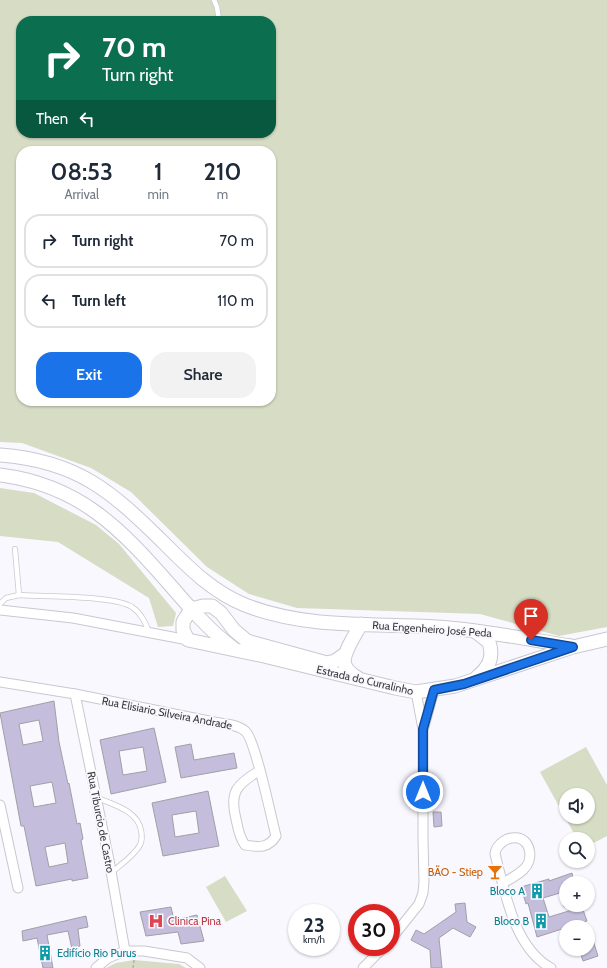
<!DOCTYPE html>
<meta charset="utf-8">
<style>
body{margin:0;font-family:Cabin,sans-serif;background:#f2f2f3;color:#1f2937;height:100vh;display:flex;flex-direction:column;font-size:15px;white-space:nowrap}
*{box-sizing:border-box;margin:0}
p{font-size:13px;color:#747a83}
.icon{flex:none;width:22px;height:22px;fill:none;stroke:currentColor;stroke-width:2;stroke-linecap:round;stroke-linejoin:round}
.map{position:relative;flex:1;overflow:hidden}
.drawer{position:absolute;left:16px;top:146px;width:260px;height:260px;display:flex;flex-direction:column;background:#fff;border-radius:16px;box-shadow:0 1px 3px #0004}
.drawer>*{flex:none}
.guide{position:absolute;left:16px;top:16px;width:260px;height:122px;border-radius:16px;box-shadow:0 1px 3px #0004;background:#0b6e4f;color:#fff;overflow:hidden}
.controls{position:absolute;left:559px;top:788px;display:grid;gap:8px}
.controls a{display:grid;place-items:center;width:36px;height:36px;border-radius:50%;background:#fff;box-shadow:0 1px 3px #0004;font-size:20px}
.speed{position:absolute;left:288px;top:904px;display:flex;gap:8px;font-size:20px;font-weight:700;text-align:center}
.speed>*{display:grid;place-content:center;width:52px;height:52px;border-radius:50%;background:#fff;box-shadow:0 1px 3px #0004;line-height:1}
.speed small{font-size:10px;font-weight:400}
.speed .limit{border:6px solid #d22;background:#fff;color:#111}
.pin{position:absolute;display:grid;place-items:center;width:34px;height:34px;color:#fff;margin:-41px -17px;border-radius:50% 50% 50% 0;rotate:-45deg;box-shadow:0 0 4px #0007}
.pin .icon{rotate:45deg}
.me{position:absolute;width:44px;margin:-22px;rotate:0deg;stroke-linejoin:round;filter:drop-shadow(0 0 3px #0008)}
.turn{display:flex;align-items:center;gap:14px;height:84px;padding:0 20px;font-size:18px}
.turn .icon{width:52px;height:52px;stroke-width:2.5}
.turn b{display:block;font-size:28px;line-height:34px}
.then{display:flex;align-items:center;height:38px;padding:0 20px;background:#0003;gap:8px;font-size:15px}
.eta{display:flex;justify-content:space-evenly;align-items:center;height:68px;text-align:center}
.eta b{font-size:24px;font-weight:600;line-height:28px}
.action{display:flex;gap:8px;margin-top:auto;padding:8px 20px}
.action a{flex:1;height:46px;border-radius:16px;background:#1a73e8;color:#fff;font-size:16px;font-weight:600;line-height:46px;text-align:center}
.action a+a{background:#f2f2f3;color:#1f2937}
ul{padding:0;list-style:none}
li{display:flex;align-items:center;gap:12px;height:54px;margin:0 8px 6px;padding:0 12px;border:2px solid #e0e1e3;border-radius:16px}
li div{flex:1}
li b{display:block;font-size:15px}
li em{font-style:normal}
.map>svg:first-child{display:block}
.green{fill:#d7dcc4;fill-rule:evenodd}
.building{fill:#c4bddb;stroke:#a09fa6;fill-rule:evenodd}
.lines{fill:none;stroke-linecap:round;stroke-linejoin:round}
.lane-casing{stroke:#c9c8cf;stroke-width:6}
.street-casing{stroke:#c9c8cf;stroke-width:11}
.secondary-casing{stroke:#c9c8cf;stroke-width:15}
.path{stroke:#b1afb5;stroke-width:1.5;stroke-dasharray:3 2;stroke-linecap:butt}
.lane{stroke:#fff;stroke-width:4.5}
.street{stroke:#fff;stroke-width:9}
.secondary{stroke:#fff;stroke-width:13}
.route-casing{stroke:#114b97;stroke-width:10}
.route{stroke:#1a73e8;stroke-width:7}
.labels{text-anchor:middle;stroke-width:3.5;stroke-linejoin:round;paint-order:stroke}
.street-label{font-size:11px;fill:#3c3b3e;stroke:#faf8ff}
.food-label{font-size:11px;fill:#c56008;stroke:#faf8ff;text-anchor:end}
.culture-label{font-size:11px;fill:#0d838f;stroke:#faf8ff;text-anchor:end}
.health-label{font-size:11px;fill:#be3a42;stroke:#faf8ff;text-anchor:start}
</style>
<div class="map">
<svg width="607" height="968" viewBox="0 0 607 968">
<rect width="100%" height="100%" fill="#faf8ff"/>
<!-- green -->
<g class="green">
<path d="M 0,0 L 607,0 L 607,627 L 559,636 L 480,614 L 297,608 L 249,594 L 207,567 L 131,492 L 91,468 L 22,443 L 0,442 ZM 21,21 L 271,21 L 271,133 L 21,133 ZM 21,151 L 271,151 L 271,401 L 21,401 Z"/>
<polygon points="0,488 34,493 96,525 119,544 176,613 173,626 158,627 149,598 58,542 0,536"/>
<path d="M 586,747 L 607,785 L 607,836 L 588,846 L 588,839 L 577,839 L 540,772 ZM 566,795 L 588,795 L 588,817 L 566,817 Z"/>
<polygon points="225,876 247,911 226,922 206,887"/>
<polygon points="134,960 179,964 186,968 106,968 116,963"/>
</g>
<!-- building -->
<g class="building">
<path d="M 54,701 L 59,742 L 68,784 L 69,783 L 77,824 L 80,823 L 83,839 L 81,840 L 88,878 L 72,881 L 72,879 L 36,886 L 24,826 L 21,826 L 0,713 ZM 39,720 L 43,741 L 23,745 L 19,724 ZM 52,782 L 56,803 L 34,807 L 30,786 ZM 65,843 L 68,863 L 49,867 L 45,847 Z"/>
<path d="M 154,728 L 166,782 L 111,794 L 100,740 ZM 143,747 L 147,771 L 123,775 L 119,751 Z"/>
<polygon points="191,744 194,760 234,753 237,768 181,778 175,747"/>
<path d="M 208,791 L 219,846 L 163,856 L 152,803 ZM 196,811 L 199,833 L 175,837 L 172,815 Z"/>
<polygon points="433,812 441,812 442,826 434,827"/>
<polygon points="572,873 574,883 566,883 566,906 564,907 560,893 543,898 549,917 582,907 587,921 537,937 528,903 526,904 521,887 549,879 549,881"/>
<polygon points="465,903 467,922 476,927 470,937 453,928 439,938 442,968 431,968 430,950 411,940 416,930 424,934 456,912 455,904"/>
<polygon points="171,907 174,920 197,915 204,941 181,944 178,932 146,936 140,912"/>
<polygon points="86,916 88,927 78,929 80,946 72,949 68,931 47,935 53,968 43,968 37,938 23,941 22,931"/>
<polygon points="588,931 590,931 598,956 583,961 579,949 588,949"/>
</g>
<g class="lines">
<!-- lane casing -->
<g class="lane-casing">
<g id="lane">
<polyline points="214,0 217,7 219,21"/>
<polyline points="15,549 19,595"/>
<path d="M 0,604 L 6,598 L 19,595 C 44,597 113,595 132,607 C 141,613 145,622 149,632"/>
<path d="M 96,797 C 113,805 137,810 141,830 C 142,835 142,841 140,845 C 134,856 120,865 111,873"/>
</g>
</g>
<!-- street casing -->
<g class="street-casing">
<g id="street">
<polyline points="0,610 73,618 188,640"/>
<path d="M 0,682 L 75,694 L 214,722 C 223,724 239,724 246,732 C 256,743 271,817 276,836 C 268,849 258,847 245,845 C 239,837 238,828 236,819 C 229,792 237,784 259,771"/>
<polyline points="75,694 109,860 125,951"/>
<polyline points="424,727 434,690"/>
<polyline points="0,805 18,888"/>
<path d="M 503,883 C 510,879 518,875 524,869 C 533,861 532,841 518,838 C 508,836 496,844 495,854 C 505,892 514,948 551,968"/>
<polyline points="391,939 419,904 423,893 424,881 423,840 423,729 416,692"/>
<polyline points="96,968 108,958 125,951 144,951 187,958 200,968"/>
<polyline points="363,968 384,947"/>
</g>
</g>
<!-- secondary casing -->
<g class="secondary-casing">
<g id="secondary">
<path d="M 0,455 C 79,461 112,492 166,545 C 190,569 213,592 245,605 C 306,629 373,623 437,627 C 482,630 526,639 571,646"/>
<path d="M 0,475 C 80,485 121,529 171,586 C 190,608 210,631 233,648"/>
<path d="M 476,632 L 489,642 C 494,658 489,667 477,677"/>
<polyline points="345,654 335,661 327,663 247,641 234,630 221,613 212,606 203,606 191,609 183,622 183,630 188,640 264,656 395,688 416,692 455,686 573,647 607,639"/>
<path d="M 358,678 C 353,675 347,671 345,665 C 341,655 356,634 361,624"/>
</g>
</g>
<!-- path -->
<polyline class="path" points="133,968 134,960"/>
<!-- lane -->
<use href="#lane" class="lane"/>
<!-- street -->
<use href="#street" class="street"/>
<!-- secondary -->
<use href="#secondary" class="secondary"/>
</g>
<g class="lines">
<!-- route casing -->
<g class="route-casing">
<polyline id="route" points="423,792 423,729 434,690 464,684 573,647 531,640"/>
</g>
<!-- route -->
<use href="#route" class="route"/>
</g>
<!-- icons -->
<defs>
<g id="bar-bare" transform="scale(1.2)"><path d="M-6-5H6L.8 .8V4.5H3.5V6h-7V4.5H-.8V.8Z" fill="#e8710a" stroke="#faf8ff" stroke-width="2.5" paint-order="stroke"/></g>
<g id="building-bare" transform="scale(1.2)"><path d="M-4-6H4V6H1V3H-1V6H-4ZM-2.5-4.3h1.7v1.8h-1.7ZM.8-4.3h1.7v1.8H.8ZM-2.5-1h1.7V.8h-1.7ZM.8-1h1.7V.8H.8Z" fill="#0f9aa8" stroke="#faf8ff" stroke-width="2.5" paint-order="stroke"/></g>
<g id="hospital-bare" transform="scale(1.2)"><path d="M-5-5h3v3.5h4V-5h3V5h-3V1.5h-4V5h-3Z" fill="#e0444e" stroke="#faf8ff" stroke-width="2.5" paint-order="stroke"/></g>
</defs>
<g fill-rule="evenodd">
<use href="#bar-bare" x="495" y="872"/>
<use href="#building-bare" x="537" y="891"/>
<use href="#hospital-bare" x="156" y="921"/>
<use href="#building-bare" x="541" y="921"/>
<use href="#building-bare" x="45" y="953"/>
</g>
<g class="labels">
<!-- street labels -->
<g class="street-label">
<text transform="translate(432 629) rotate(4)" y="4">Rua Engenheiro José Peda</text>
<text transform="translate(365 680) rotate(13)" y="4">Estrada do Curralinho</text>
<text transform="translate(167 713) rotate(11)" y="4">Rua Elisiario Silveira Andrade</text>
<text transform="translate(101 822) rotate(79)" y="4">Rua Tiburcio de Castro</text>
</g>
<!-- food labels -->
<g class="food-label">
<text x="483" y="876">BÃO - Stiep</text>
</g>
<!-- culture labels -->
<g class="culture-label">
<text x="525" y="895">Bloco A</text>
<text x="529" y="925">Bloco B</text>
<text x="57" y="957" text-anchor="start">Edifício Rio Purus</text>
</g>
<!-- health labels -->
<g class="health-label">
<text x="168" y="925">Clinica Pina</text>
</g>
</g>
</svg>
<div class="controls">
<a><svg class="icon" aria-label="sound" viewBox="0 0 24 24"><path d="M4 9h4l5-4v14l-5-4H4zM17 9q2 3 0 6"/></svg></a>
<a><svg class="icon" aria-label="search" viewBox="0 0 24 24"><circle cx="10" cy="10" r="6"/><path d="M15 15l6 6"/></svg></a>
<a>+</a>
<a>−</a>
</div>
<div class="speed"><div>23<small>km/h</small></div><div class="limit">30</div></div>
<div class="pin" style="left:531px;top:640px;background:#d93025"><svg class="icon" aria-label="arrive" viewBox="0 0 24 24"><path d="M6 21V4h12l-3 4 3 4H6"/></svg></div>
<svg class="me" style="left:423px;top:792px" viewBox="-20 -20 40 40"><circle r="17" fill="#1a73e8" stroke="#fff" stroke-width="3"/><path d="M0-11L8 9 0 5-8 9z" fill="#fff"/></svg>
<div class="guide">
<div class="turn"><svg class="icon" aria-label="right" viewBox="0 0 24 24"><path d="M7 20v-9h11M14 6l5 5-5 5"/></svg><div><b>70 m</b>Turn right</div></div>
<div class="then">Then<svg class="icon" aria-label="left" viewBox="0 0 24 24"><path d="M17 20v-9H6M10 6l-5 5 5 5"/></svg></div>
</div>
<section class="drawer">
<div class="eta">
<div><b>08:53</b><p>Arrival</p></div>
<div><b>1</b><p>min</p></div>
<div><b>210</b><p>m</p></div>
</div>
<ul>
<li><svg class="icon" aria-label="right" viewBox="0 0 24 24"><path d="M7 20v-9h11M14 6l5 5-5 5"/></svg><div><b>Turn right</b></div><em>70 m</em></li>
<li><svg class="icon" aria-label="left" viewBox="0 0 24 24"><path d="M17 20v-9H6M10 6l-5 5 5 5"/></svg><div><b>Turn left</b></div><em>110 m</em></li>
</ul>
<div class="action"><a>Exit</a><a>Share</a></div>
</section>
</div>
